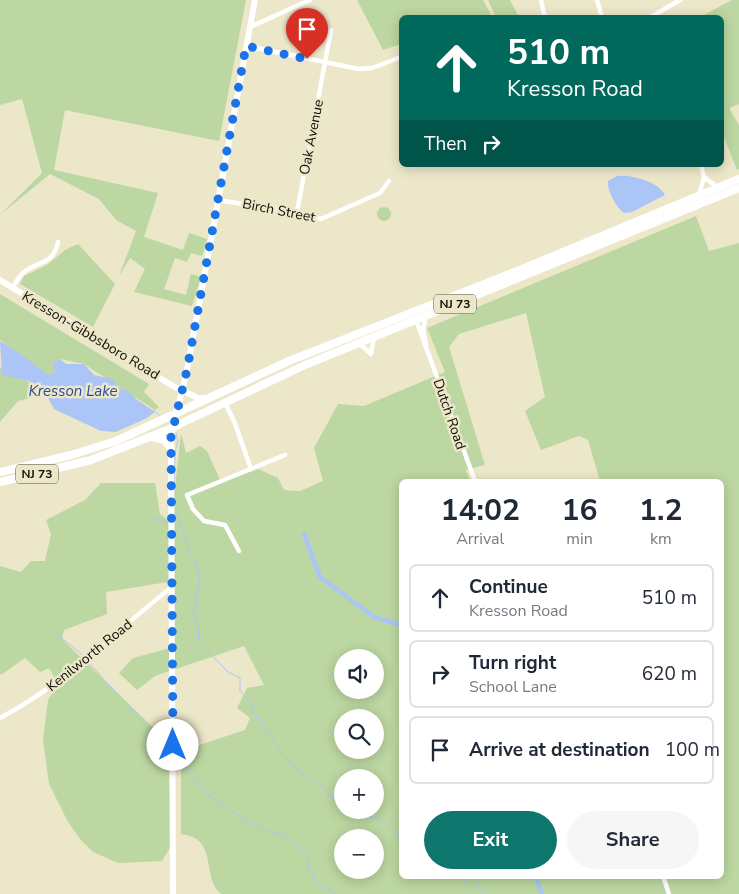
<!DOCTYPE html>
<meta charset="utf-8">
<style>
body{margin:0;font-family:"Nunito Sans",sans-serif;background:#f6f6f7;color:#1f2937;height:100vh;display:flex;flex-direction:column;font-size:19px;white-space:nowrap}
*{box-sizing:border-box;margin:0}
p{font-size:16px;color:#747a83}
.icon{flex:none;width:28px;height:28px;fill:none;stroke:currentColor;stroke-width:2;stroke-linecap:round;stroke-linejoin:round}
.map{position:relative;flex:1;overflow:hidden}
.panel{position:absolute;left:399px;top:479px;width:325px;height:400px;display:flex;flex-direction:column;background:#fff;border-radius:8px;box-shadow:0 2px 12px #0003}
.panel>*{flex:none}
.banner{position:absolute;left:399px;top:15px;width:325px;height:152px;border-radius:8px;box-shadow:0 2px 12px #0003;background:#00695c;color:#fff;overflow:hidden}
.buttons{position:absolute;left:334px;top:649px;display:grid;gap:10px}
.buttons a{display:grid;place-items:center;width:50px;height:50px;border-radius:50%;background:#fff;box-shadow:0 2px 12px #0003;font-size:25px}
.pin{position:absolute;display:grid;place-items:center;width:42px;height:42px;color:#fff;margin:-51px -21px;border-radius:50% 50% 50% 0;rotate:-45deg;box-shadow:0 0 5px #0007}
.pin .icon{rotate:45deg}
.me{position:absolute;width:55px;margin:-28px;rotate:0deg;stroke-linejoin:round;filter:drop-shadow(0 0 4px #0008)}
.turn{display:flex;align-items:center;gap:18px;height:105px;padding:0 25px;font-size:22px}
.turn .icon{width:65px;height:65px;stroke-width:2.5}
.turn b{display:block;font-size:35px;line-height:42px}
.then{display:flex;align-items:center;height:48px;padding:0 25px;background:#0003;gap:10px;font-size:19px}
.eta{display:flex;justify-content:space-evenly;align-items:center;height:85px;text-align:center}
.eta b{font-size:30px;font-weight:700;line-height:35px}
.cta{display:flex;gap:10px;margin-top:auto;padding:10px 25px}
.cta a{flex:1;height:58px;border-radius:30px;background:#0f766e;color:#fff;font-size:20px;font-weight:700;line-height:58px;text-align:center}
.cta a+a{background:#f6f6f7;color:#1f2937}
ul{padding:0;list-style:none}
li{display:flex;align-items:center;gap:15px;height:68px;margin:0 10px 8px;padding:0 15px;border:2px solid #e0e1e3;border-radius:8px}
li div{flex:1}
li b{display:block;font-size:19px}
li em{font-style:normal}
.map>svg:first-child{display:block}
.green{fill:#bcd7a1;fill-rule:evenodd}
.water{fill:#abc5f7}
.lines{fill:none;stroke-linecap:round;stroke-linejoin:round}
.stream{stroke:#abc5f7;stroke-width:1}
.canal{stroke:#abc5f7;stroke-width:4.5}
.street{stroke:#fff;stroke-width:4.5}
.secondary{stroke:#fff;stroke-width:6}
.highway{stroke:#fff;stroke-width:8}
.route{stroke:#1a73e8;stroke-width:9;stroke-dasharray:0 16.2}
.labels{text-anchor:middle;stroke-width:5;stroke-linejoin:round;paint-order:stroke}
.shield{fill:#ece7c9;stroke:#535040;stroke-width:1}
.shield-label{font-size:12px;font-weight:bold;fill:#110f06}
.street-label{font-size:14px;fill:#110f06;stroke:#ece7c9}
.water-label{font-size:15px;font-style:italic;fill:#2b4c95;stroke:#ece7c9}
</style>
<div class="map">
<svg width="739" height="894" viewBox="0 0 739 894">
<rect width="100%" height="100%" fill="#ece7c9"/>
<!-- green -->
<g class="green">
<polygon points="0,0 246,0 219,141 65,110 54,170 158,193 144,237 183,250 189,233 207,239 202,256 191,253 187,262 175,258 164,289 186,295 191,274 201,277 192,306 134,292 145,269 130,258 119,276 136,231 116,220 99,199 50,174 0,215 42,173 22,99 0,105"/>
<polygon points="357,0 483,0 492,17 401,18 401,44 383,50"/>
<polygon points="488,0 510,0 519,17 496,17"/>
<polygon points="732,0 739,0 739,104 729,108 739,125 739,169 737,170 721,129 721,18 700,17"/>
<circle cx="384" cy="214" r="7"/>
<path d="M 696,216 L 709,251 L 739,243 L 739,894 L 221,894 C 201,877 219,838 181,834 L 181,751 L 245,730 L 250,718 L 237,708 L 247,688 L 264,685 L 244,646 L 155,676 L 137,690 L 119,673 L 133,658 L 174,647 L 174,581 L 106,592 L 107,614 L 64,630 L 62,639 L 168,742 L 172,844 L 162,861 L 118,863 L 93,852 L 80,839 L 68,822 L 49,784 L 43,740 L 48,700 L 58,684 L 49,668 L 40,672 L 25,658 L 1,675 L 0,673 L 0,566 L 21,572 L 31,561 L 45,561 L 51,534 L 46,520 L 85,500 L 101,483 L 155,483 L 160,514 L 171,523 L 181,433 L 186,453 L 200,446 L 207,451 L 221,482 L 258,469 L 278,478 L 284,490 L 300,491 L 323,481 L 314,448 L 338,404 L 364,406 L 445,372 L 427,328 ZM 526,313 L 545,397 L 525,411 L 541,450 L 579,436 L 588,440 L 600,481 L 721,481 L 721,876 L 401,876 L 401,481 L 470,481 L 466,470 L 485,465 L 449,347 L 459,334 ZM 342,658 L 375,658 L 375,690 L 342,690 ZM 342,718 L 375,718 L 375,750 L 342,750 ZM 342,778 L 375,778 L 375,810 L 342,810 ZM 342,838 L 375,838 L 375,870 L 342,870 Z"/>
<polygon points="78,244 115,284 93,327 20,284 24,276 47,265 65,250"/>
<polygon points="0,294 149,384 144,392 159,407 155,410 84,364 60,359 53,364 56,372 46,374 0,340"/>
<polygon points="0,367 27,381 46,394 18,401 0,422"/>
</g>
<!-- water -->
<g class="water">
<path d="M 617,176 C 631,174 659,182 665,195 L 632,212 L 624,213 C 616,207 607,191 608,181 Z"/>
<path d="M 0,341 C 16,351 33,362 46,374 L 56,372 L 52,364 L 60,359 L 66,364 L 84,364 L 94,375 L 112,379 L 118,387 L 130,392 L 136,399 L 155,412 L 147,418 L 116,432 L 101,431 L 54,409 L 46,394 L 29,381 L 2,375 Z"/>
</g>
<g class="lines">
<!-- stream -->
<g class="stream">
<polyline points="153,410 159,415"/>
<polyline points="174,493 175,452 178,441 176,433"/>
<polyline points="175,512 187,541 188,552 196,562 199,573 199,588 196,598 197,606 193,615 198,626 199,642 228,672 240,678 240,691 250,702 254,714 262,722 280,751 300,772 328,792 334,801 342,802"/>
<polyline points="150,517 168,524"/>
<polyline points="53,631 84,656"/>
<polyline points="87,661 169,750"/>
<polyline points="176,755 205,793 248,822 271,832 284,835 298,846 306,855 309,869 316,881 336,894"/>
<path d="M 356,810 C 366,819 371,814 380,819 C 387,823 389,831 396,833 L 401,844"/>
<polyline points="461,876 465,883 478,884 480,890 485,894"/>
</g>
<!-- canal -->
<g class="canal">
<polyline points="304,534 320,577 374,617 401,625"/>
<polyline points="535,876 542,894"/>
</g>
<!-- street -->
<g class="street">
<polyline points="541,0 545,18"/>
<polyline points="597,0 602,18"/>
<polyline points="649,18 680,0"/>
<polyline points="250,27 310,0"/>
<polyline points="246,46 359,69 372,68 401,57"/>
<polyline points="701,165 704,177"/>
<polyline points="699,195 704,177 718,188"/>
<polyline points="217,200 297,212 321,219 380,193 389,181"/>
<polyline points="297,212 331,30"/>
<path d="M 13,287 C 16,282 19,276 24,272 C 40,260 53,265 58,242"/>
<polyline points="426,316 423,329 426,345"/>
<polyline points="416,320 475,481"/>
<polyline points="360,344 371,354 374,337"/>
<polyline points="225,403 234,421 251,469"/>
<polyline points="239,551 225,525 204,521 193,509 187,495 285,455"/>
<path d="M 0,718 C 65,684 115,631 172,587"/>
<polyline points="663,876 669,894"/>
</g>
<!-- secondary -->
<g class="secondary">
<polyline points="0,280 173,386 198,398 208,398"/>
<polyline points="173,894 171,437 187,370 255,0"/>
</g>
<!-- highway -->
<g class="highway">
<polyline points="152,437 165,440 171,449"/>
<polyline points="0,472 71,455 116,441 289,361 522,269 739,179"/>
<polyline points="0,482 91,460 167,430 305,365 739,188"/>
</g>
</g>
<g class="lines">
<!-- route -->
<polyline class="route" points="173,745 171,437 187,370 246,46 307,59"/>
</g>
<g class="labels">
<!-- shield labels -->
<g class="shield">
<rect x="434" y="294.5" width="42" height="19" rx="4"/>
<rect x="16" y="464.5" width="42" height="19" rx="4"/>
</g>
<g class="shield-label">
<text x="455" y="308">NJ 73</text>
<text x="37" y="478">NJ 73</text>
</g>
<!-- street labels -->
<g class="street-label">
<text transform="translate(311 137) rotate(-79)" y="5">Oak Avenue</text>
<text transform="translate(279 210) rotate(11)" y="5">Birch Street</text>
<text transform="translate(91 335) rotate(31)" y="5">Kresson-Gibbsboro Road</text>
<text transform="translate(450 414) rotate(71)" y="5">Dutch Road</text>
<text transform="translate(89 655) rotate(-39)" y="5">Kenilworth Road</text>
</g>
<!-- water labels -->
<g class="water-label">
<text x="73" y="396">Kresson Lake</text>
</g>
</g>
</svg>
<div class="buttons">
<a><svg class="icon" aria-label="sound" viewBox="0 0 24 24"><path d="M4 9h4l5-4v14l-5-4H4zM17 9q2 3 0 6"/></svg></a>
<a><svg class="icon" aria-label="search" viewBox="0 0 24 24"><circle cx="10" cy="10" r="6"/><path d="M15 15l6 6"/></svg></a>
<a>+</a>
<a>−</a>
</div>
<div class="pin" style="left:307px;top:59px;background:#d93025"><svg class="icon" aria-label="arrive" viewBox="0 0 24 24"><path d="M6 21V4h12l-3 4 3 4H6"/></svg></div>
<svg class="me" style="left:173px;top:745px" viewBox="-20 -20 40 40"><circle r="19" fill="#fff"/><path d="M0-13L10 11 0 6-10 11z" fill="#1a73e8"/></svg>
<div class="banner">
<div class="turn"><svg class="icon" aria-label="ahead" viewBox="0 0 24 24"><path d="M12 20V5M6 11l6-6 6 6"/></svg><div><b>510 m</b>Kresson Road</div></div>
<div class="then">Then<svg class="icon" aria-label="right" viewBox="0 0 24 24"><path d="M7 20v-9h11M14 6l5 5-5 5"/></svg></div>
</div>
<section class="panel">
<div class="eta">
<div><b>14:02</b><p>Arrival</p></div>
<div><b>16</b><p>min</p></div>
<div><b>1.2</b><p>km</p></div>
</div>
<ul>
<li><svg class="icon" aria-label="ahead" viewBox="0 0 24 24"><path d="M12 20V5M6 11l6-6 6 6"/></svg><div><b>Continue</b><p>Kresson Road</p></div><em>510 m</em></li>
<li><svg class="icon" aria-label="right" viewBox="0 0 24 24"><path d="M7 20v-9h11M14 6l5 5-5 5"/></svg><div><b>Turn right</b><p>School Lane</p></div><em>620 m</em></li>
<li><svg class="icon" aria-label="arrive" viewBox="0 0 24 24"><path d="M6 21V4h12l-3 4 3 4H6"/></svg><div><b>Arrive at destination</b></div><em>100 m</em></li>
</ul>
<div class="cta"><a>Exit</a><a>Share</a></div>
</section>
</div>
